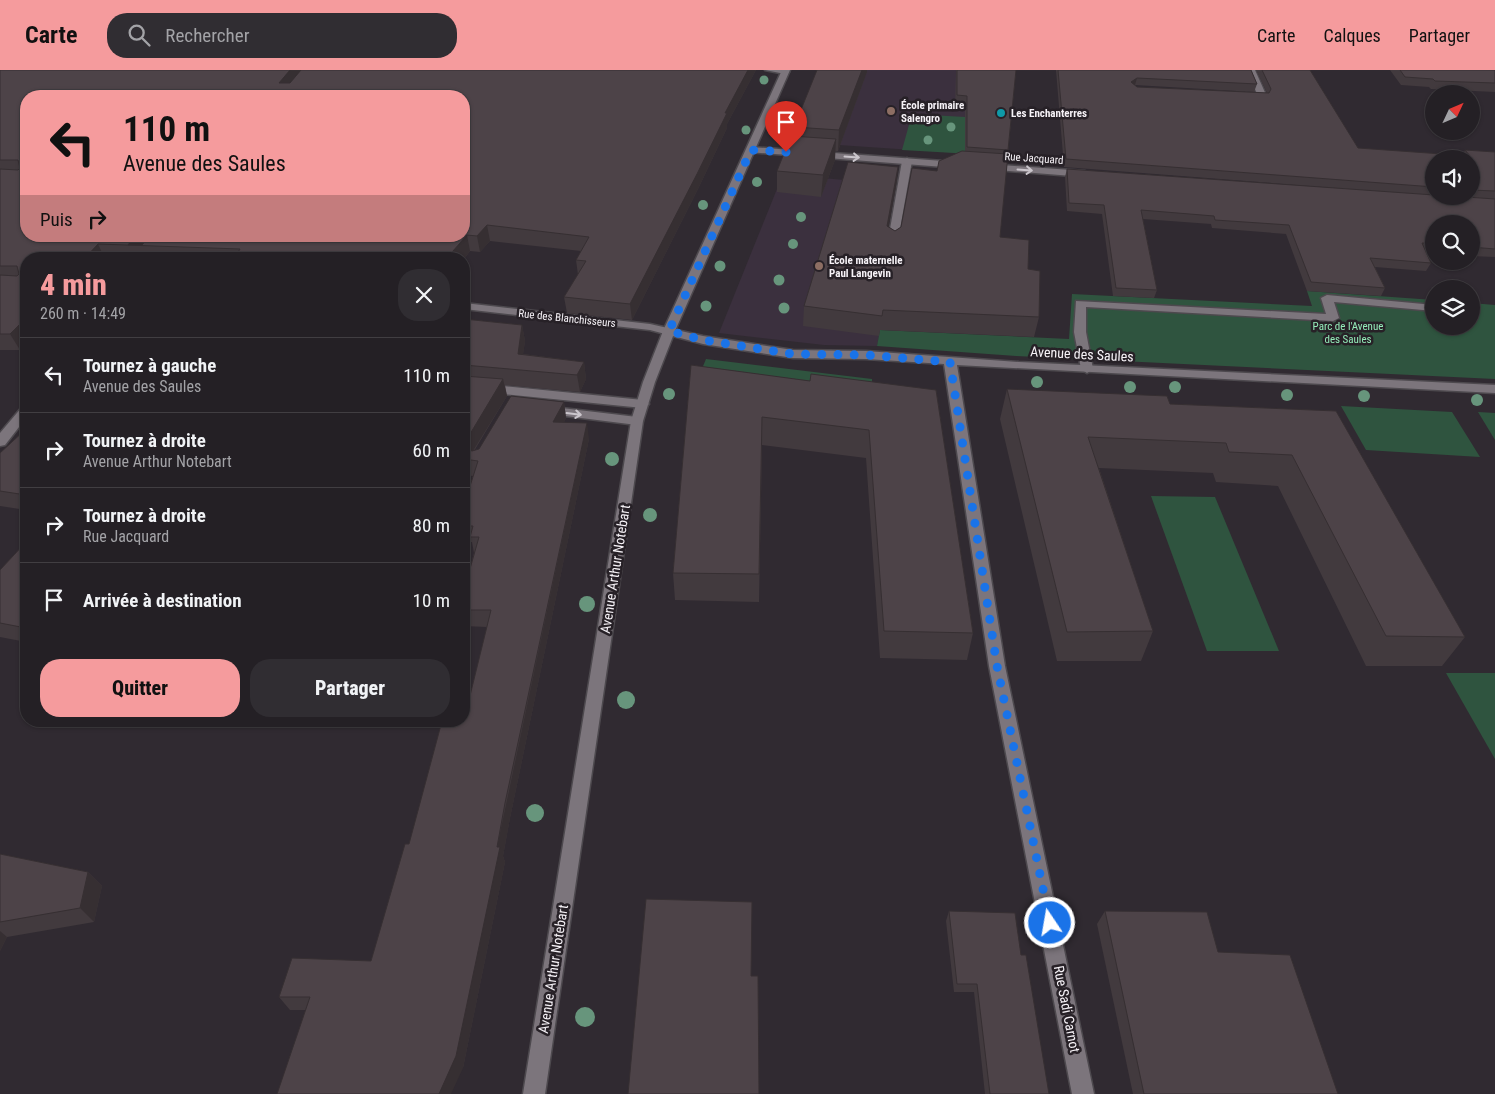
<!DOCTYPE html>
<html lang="fr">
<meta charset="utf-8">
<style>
body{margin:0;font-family:"Roboto Condensed",sans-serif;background:#302d32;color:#f1f3f6;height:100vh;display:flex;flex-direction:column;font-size:19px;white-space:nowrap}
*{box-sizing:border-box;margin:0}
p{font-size:16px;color:#a3a3a7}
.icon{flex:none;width:28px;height:28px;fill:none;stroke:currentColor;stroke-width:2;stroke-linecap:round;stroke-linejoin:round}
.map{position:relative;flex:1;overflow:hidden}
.side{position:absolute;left:20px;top:182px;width:450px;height:475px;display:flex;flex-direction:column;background:#242025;border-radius:20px;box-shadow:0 1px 4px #0004,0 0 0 1px #413e42}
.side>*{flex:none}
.guide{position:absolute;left:20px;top:20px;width:450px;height:152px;border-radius:20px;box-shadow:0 1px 4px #0004,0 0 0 1px #413e42;background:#f59b9d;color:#111;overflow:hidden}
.needle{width:32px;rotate:46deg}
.controls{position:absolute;left:1425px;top:15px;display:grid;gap:10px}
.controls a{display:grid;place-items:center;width:55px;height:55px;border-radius:50%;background:#242025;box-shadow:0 1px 4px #0004,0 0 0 1px #413e42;font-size:25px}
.pin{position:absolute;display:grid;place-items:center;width:42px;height:42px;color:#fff;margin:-51px -21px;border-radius:50% 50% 50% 0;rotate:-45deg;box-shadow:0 0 5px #0007}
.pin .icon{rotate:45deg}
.me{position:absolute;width:55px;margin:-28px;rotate:348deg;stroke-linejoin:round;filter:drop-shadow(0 0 4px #0008)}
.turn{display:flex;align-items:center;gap:18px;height:105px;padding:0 20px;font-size:22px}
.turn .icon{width:65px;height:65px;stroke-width:2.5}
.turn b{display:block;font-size:35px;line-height:42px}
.then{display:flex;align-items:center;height:48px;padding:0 20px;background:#0003;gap:10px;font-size:19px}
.round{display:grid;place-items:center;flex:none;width:52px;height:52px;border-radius:20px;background:#302d32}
.head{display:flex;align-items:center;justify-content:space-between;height:85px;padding:0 20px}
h1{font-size:30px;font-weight:800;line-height:38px;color:#f59b9d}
.action{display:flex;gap:10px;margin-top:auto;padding:10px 20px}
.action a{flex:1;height:58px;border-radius:20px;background:#f59b9d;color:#111;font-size:20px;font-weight:800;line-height:58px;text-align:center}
.action a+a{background:#302d32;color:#f1f3f6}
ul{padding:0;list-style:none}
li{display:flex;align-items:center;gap:15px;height:75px;padding:0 20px;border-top:1px solid #413e42}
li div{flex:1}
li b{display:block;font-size:19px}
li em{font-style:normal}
header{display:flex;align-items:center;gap:30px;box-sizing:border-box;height:70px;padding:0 25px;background:#f59b9d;color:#111}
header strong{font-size:24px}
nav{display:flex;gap:28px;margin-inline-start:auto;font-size:18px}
.search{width:350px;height:45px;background:#302d32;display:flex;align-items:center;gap:12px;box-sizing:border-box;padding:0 18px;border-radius:20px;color:#a3a3a7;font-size:19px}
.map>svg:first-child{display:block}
.education{fill:#3b303e}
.green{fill:#2f543f}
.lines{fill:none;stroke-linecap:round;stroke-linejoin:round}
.service-casing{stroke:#4d494e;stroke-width:3}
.minor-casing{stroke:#4d494e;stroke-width:3}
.tertiary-casing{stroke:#4d494e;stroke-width:3}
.service{fill:#7c757c;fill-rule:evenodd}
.minor{fill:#7c757c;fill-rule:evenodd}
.tertiary{fill:#7c757c;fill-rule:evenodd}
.tree{fill:#67957c}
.wall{fill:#423a3e;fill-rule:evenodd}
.shaded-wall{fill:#362f32}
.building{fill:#4d4348;stroke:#362f32;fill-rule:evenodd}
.oneway{stroke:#cbc6cc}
.route{stroke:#1a73e8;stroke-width:9;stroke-dasharray:0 16.2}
.education-dot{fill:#8d6e63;stroke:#272127;stroke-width:2}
.culture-dot{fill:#0f9aa8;stroke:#272127;stroke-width:2}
.labels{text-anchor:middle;stroke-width:5;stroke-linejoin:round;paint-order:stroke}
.far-poi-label{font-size:11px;font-weight:bold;fill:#f6f2f7;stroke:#272127;text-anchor:start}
.far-street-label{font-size:11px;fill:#f6f2f7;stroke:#272127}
.far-park-label{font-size:11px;fill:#94ecb9;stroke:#272127}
.street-label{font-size:14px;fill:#f6f2f7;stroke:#272127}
</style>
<header>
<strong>Carte</strong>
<div class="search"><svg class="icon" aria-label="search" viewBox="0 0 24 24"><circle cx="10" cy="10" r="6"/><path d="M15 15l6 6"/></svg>Rechercher</div>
<nav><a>Carte</a><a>Calques</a><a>Partager</a></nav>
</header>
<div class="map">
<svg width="1495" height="1024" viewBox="0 0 1495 1024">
<rect width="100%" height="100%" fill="#302a31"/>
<!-- education -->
<g class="education">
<polygon points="823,0 973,0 972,84 809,73"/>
<polygon points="783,104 884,114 892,205 877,276 824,275 719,263"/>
</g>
<!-- green -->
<g class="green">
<polygon points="912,44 965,47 965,58 972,84 902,80"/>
<polygon points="1307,221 1434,230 1434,256 1471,256 1471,233 1495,235 1495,309 1016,286 877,276 880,260 1069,269 1072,224 1312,236"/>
<polygon points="706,289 872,309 872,316 692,323"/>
<polygon points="1341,336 1452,342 1480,387 1366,380"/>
<polygon points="1478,342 1495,343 1495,370"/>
<polygon points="1151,426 1215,427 1279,581 1207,581"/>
<polygon points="1446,603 1495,603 1495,689"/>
</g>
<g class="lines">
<!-- service casing -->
<g class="service-casing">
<g id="service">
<polygon points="1247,0 1255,0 1267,27 1266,29 1246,29 1242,26 1246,23 1257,24"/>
<polygon points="907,88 912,91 897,176 892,179 887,176 902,91"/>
<polygon points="1327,225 1434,235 1434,241 1334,232 1339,248 1333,251 1086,237 1086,262 1093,299 1087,303 1081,299 1074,262 1076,231 1326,244 1321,228"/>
<polygon points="464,312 643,330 649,334 643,338 464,320"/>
<polygon points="26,336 26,348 5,375 0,376 0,363 22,337"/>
<polygon points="545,336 637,347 643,351 637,355 541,343 539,340 541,337"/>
</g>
</g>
<!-- minor casing -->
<g class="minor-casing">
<g id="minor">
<polygon points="765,0 787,0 789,2 785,4"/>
<polygon points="751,77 957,92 962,95 957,98 748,82 746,80"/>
<polygon points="988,94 1085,101 1090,104 1085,107 985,99 983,97"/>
<polygon points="464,233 650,254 703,266 793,280 866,281 1019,292 1495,315 1495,323 957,295 1005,596 1094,1024 1072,1024 989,596 944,294 866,289 793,288 703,274 650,260 464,239"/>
</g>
</g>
<!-- tertiary casing -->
<g class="tertiary-casing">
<polygon id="tertiary" points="782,0 790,0 675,261 655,312 643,351 545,1024 523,1024 631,351 643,312 663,261"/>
</g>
<!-- service -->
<use href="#service" class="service"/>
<!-- minor -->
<use href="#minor" class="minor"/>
<!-- tertiary -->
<use href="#tertiary" class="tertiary"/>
</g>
<!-- trees -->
<g class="tree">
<circle cx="764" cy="10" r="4.5"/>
<circle cx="787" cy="38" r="4.5"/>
<circle cx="918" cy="49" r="4.5"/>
<circle cx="951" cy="57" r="4.5"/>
<circle cx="746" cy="60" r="4.5"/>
<circle cx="928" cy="70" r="4.5"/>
<circle cx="757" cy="112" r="5"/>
<circle cx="703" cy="135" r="5"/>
<circle cx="801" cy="147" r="5"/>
<circle cx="793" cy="174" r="5"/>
<circle cx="720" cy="196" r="5.5"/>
<circle cx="779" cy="210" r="5.5"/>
<circle cx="706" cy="236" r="5.5"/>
<circle cx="784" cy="238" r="5.5"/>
<circle cx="1037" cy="312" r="6"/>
<circle cx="1130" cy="317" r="6"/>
<circle cx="1175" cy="317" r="6"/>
<circle cx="669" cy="324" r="6"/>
<circle cx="1287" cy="325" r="6"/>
<circle cx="1364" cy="326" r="6"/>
<circle cx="1477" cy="330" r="6"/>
<circle cx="612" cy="389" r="7"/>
<circle cx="650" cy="445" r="7"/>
<circle cx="587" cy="534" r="8"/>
<circle cx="626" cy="630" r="9"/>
<circle cx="535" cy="743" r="9"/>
<circle cx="585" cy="947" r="10"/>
</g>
<!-- wall -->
<g class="wall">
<path d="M 0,0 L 756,0 L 727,54 L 727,58 L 698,119 L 632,250 L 567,243 L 564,227 L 578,205 L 576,190 L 581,181 L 490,171 L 480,182 L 470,181 L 464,189 L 26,189 L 20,280 L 0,280 ZM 464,26 L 464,166 L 26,166 Z"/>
<polygon points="956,0 1016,0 1000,167 1028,199 1039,247 1034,267 880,260 879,266 803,256 804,236 898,97 896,116 888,157 895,161 901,157 937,101 965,81 965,39 955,38"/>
<path d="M 1056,0 L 1251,0 L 1257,14 L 1254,22 L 1135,15 L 1137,17 L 1267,23 L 1256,0 L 1310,0 L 1358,78 L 1462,86 L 1465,80 L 1495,82 L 1495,187 L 1471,186 L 1471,154 L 1434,154 L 1434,183 L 1426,182 L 1431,193 L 1426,201 L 1375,197 L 1385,218 L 1381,226 L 1307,221 L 1286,164 L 1212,158 L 1211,154 L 1143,149 L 1157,220 L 1154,228 L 1113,226 L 1102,144 L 1067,141 L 1065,107 L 1067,99 L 1348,119 L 1064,97 ZM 1434,89 L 1471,89 L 1471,126 L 1434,126 Z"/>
<polygon points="1390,0 1495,0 1495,22 1431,19 1429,17 1401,15"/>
<polygon points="867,2 838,81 835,81 835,90 821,127 777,122 777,101 794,66 794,57"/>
<polygon points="464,249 522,255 525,271 523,284 584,292 586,309 580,322 505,315 507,326 474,381 479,379 564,332 566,348 564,352 589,369 510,748 503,786 505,792 463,998 306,940 290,940 279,927 371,891 409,774 466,642 487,557 464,556 464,520 474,483 472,472 464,472 464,435 473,406 464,405"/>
<polygon points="691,295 810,311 936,320 973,563 967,590 880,588 866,388 762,375 759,532 675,530 673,503"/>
<polygon points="1007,319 1170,334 1336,341 1465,567 1442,596 1366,596 1278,416 1216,412 1213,403 1099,398 1153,561 1141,591 1057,591 1000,349"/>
<polygon points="26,359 26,440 0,436 0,383"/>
<polygon points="26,472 26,572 0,567 0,500"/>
<polygon points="0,784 88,802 102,816 94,852 7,867 0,881"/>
<polygon points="949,841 1021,885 1049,1024 985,1024 974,922 954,922 946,851"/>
<polygon points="1105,841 1218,882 1338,1024 1133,1024 1097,854"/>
</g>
<!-- shaded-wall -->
<g class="shaded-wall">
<polygon points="290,0 306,0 285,26 279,13"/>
<polygon points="748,0 756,0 727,54 727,58 698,119 632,250 630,234 725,43"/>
<polygon points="862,0 867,0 867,2 838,81 839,60"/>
<polygon points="1137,8 1135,15 1129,20 1131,12"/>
<polygon points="836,69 835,90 821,127 823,105"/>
<polygon points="898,97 896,116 885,176 887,156"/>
<polygon points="487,155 490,171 480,182 477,166"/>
<polygon points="467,165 470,181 464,189 446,189"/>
<polygon points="135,166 153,166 146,176 128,175"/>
<polygon points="98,174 105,189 84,189"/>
<polygon points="26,248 26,274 20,280 10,264"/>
<polygon points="522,255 525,271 521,300 518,284"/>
<polygon points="584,292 586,309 580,322 577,305"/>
<polygon points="503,309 507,326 468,389 464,377 464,374"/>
<polygon points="564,332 566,348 556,369 553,352"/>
<polygon points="587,353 589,369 510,748 503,786 505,792 463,998 451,1024 439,1024 497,777"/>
<polygon points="88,802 102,816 94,852 80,838"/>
<polygon points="0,861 7,867 0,881"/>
</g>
<!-- building -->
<g class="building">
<path d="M 0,0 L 290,0 L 279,13 L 290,13 L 301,0 L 748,0 L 725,43 L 727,43 L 697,104 L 630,234 L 564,227 L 586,191 L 576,190 L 589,167 L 487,155 L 477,166 L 467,165 L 446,189 L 234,189 L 240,179 L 98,174 L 84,189 L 26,189 L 26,248 L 10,264 L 0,264 L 0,205 L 17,206 L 19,204 L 17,196 L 0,196 L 0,99 L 18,100 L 20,98 L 18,90 L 0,90 ZM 26,26 L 464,26 L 464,166 L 149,166 L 142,175 L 128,175 L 135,166 L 26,166 Z"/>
<polygon points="817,0 862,0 839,60 794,57"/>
<polygon points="957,0 1016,0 1008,80 967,77 967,26 957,25"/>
<polygon points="1058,0 1251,0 1257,14 1137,8 1131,12 1137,17 1269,23 1271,19 1262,0 1310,0 1358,78 1470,86 1465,80 1495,82 1495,121 1471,120 1471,89 1434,89 1434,117 1066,89"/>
<polygon points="1400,0 1495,0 1495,13 1435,11 1433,9 1405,7"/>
<polygon points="791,66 836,69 823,105 777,101"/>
<polygon points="962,81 1008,84 1000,167 1029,170 1028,199 1040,201 1039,247 883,240 882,246 804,236 848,92 898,97 887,156 895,161 901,157 912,98 937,101 939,91"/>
<polygon points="1067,99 1434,125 1434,126 1452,126 1495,129 1495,179 1471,177 1471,154 1434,154 1434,174 1422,173 1431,193 1370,188 1385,218 1311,212 1289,155 1215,150 1214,146 1141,140 1157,220 1116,218 1104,135 1069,133"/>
<polygon points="464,249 522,255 518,284 584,292 577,305 464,295"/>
<polygon points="691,295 810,311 811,304 936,320 973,563 884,561 869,360 762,347 759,504 673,503"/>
<polygon points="464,306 503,309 464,374"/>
<polygon points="1007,319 1167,326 1170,334 1336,341 1465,567 1386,566 1292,385 1229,382 1226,373 1088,367 1153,561 1067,562"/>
<polygon points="511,326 564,332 553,352 587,353 505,733 497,777 500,777 456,986 439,1024 277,1024 310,927 279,927 292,888 371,891 405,774 409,774 442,651 464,651 464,642 466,642 491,540 464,540 464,520 479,467 470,467 473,456 464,456 464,435 478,391 464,389 464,377 472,381 479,379"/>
<polygon points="26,359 26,425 0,421 0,383"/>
<polygon points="26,472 26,558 0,553 0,500"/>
<polygon points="0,784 88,802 80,838 0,852"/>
<polygon points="646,829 752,832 751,906 758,906 759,1024 628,1024"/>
<polygon points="949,841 1015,843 1021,885 1026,885 1049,1024 990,1024 977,914 957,914"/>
<polygon points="1105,841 1207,842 1218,882 1290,885 1338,1024 1144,1024"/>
</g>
<!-- one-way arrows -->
<defs><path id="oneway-shaft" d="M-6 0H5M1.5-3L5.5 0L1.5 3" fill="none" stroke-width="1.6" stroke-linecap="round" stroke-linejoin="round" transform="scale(1.25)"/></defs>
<g class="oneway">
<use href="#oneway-shaft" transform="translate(852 87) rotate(4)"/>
<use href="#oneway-shaft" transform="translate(1025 100) rotate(4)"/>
<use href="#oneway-shaft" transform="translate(574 344) rotate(7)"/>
</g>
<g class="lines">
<!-- route -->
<polyline class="route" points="786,82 751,80 669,261 703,270 793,284 866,285 950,292 997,596 1050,853"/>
</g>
<!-- markers -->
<g class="education-dot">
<circle cx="891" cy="41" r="5"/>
<circle cx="819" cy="196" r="5"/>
</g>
<circle class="culture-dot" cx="1001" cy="43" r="5"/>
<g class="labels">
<!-- far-poi labels -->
<g class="far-poi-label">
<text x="901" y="39">École primaire<tspan x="901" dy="13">Salengro</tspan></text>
<text x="1011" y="47">Les Enchanterres</text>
<text x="829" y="194">École maternelle<tspan x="829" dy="13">Paul Langevin</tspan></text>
</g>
<!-- far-street labels -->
<g class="far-street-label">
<text transform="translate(1034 88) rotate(4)" y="4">Rue Jacquard</text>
<text transform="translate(567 248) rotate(6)" y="4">Rue des Blanchisseurs</text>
</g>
<!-- far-park labels -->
<g class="far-park-label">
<text x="1348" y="260">Parc de l'Avenue<tspan x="1348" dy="13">des Saules</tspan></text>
</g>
<!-- street labels -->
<g class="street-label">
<text transform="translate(1082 284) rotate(3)" y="5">Avenue des Saules</text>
<text transform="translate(615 499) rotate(-81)" y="5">Avenue Arthur Notebart</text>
<text transform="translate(553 899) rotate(-81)" y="5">Avenue Arthur Notebart</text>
<text transform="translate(1067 939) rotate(79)" y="5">Rue Sadi Carnot</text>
</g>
</g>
</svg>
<div class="controls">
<a><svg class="needle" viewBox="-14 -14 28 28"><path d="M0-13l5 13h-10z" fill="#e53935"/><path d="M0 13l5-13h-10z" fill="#a3a3a7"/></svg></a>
<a><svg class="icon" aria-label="sound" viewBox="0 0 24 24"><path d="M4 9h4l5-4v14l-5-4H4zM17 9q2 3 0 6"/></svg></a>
<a><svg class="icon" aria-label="search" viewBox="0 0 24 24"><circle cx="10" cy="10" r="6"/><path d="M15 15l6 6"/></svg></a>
<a><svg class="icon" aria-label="layers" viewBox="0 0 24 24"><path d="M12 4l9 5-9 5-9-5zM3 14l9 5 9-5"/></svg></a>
</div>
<div class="pin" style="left:786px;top:82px;background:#d93025"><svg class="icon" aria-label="arrive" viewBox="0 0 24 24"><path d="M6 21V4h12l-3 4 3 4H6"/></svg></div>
<svg class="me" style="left:1050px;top:853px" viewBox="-20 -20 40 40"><circle r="17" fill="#1a73e8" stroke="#fff" stroke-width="3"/><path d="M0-11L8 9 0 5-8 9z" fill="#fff"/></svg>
<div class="guide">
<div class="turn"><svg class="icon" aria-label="left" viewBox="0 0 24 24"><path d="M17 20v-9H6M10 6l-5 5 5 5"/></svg><div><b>110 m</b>Avenue des Saules</div></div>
<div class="then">Puis<svg class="icon" aria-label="right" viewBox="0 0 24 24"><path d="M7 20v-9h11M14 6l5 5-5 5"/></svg></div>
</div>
<section class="side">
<div class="head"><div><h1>4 min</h1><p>260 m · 14:49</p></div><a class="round"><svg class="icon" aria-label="close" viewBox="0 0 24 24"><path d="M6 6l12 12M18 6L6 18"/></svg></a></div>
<ul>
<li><svg class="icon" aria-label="left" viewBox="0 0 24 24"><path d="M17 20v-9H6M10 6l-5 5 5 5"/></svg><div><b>Tournez à gauche</b><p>Avenue des Saules</p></div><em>110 m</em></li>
<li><svg class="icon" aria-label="right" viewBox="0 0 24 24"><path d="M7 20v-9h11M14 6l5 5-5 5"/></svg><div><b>Tournez à droite</b><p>Avenue Arthur Notebart</p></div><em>60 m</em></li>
<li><svg class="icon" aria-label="right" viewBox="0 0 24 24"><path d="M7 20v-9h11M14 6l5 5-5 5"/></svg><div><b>Tournez à droite</b><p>Rue Jacquard</p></div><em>80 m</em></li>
<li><svg class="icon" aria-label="arrive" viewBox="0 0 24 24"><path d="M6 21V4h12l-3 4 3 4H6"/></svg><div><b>Arrivée à destination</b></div><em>10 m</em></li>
</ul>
<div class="action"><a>Quitter</a><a>Partager</a></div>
</section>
</div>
